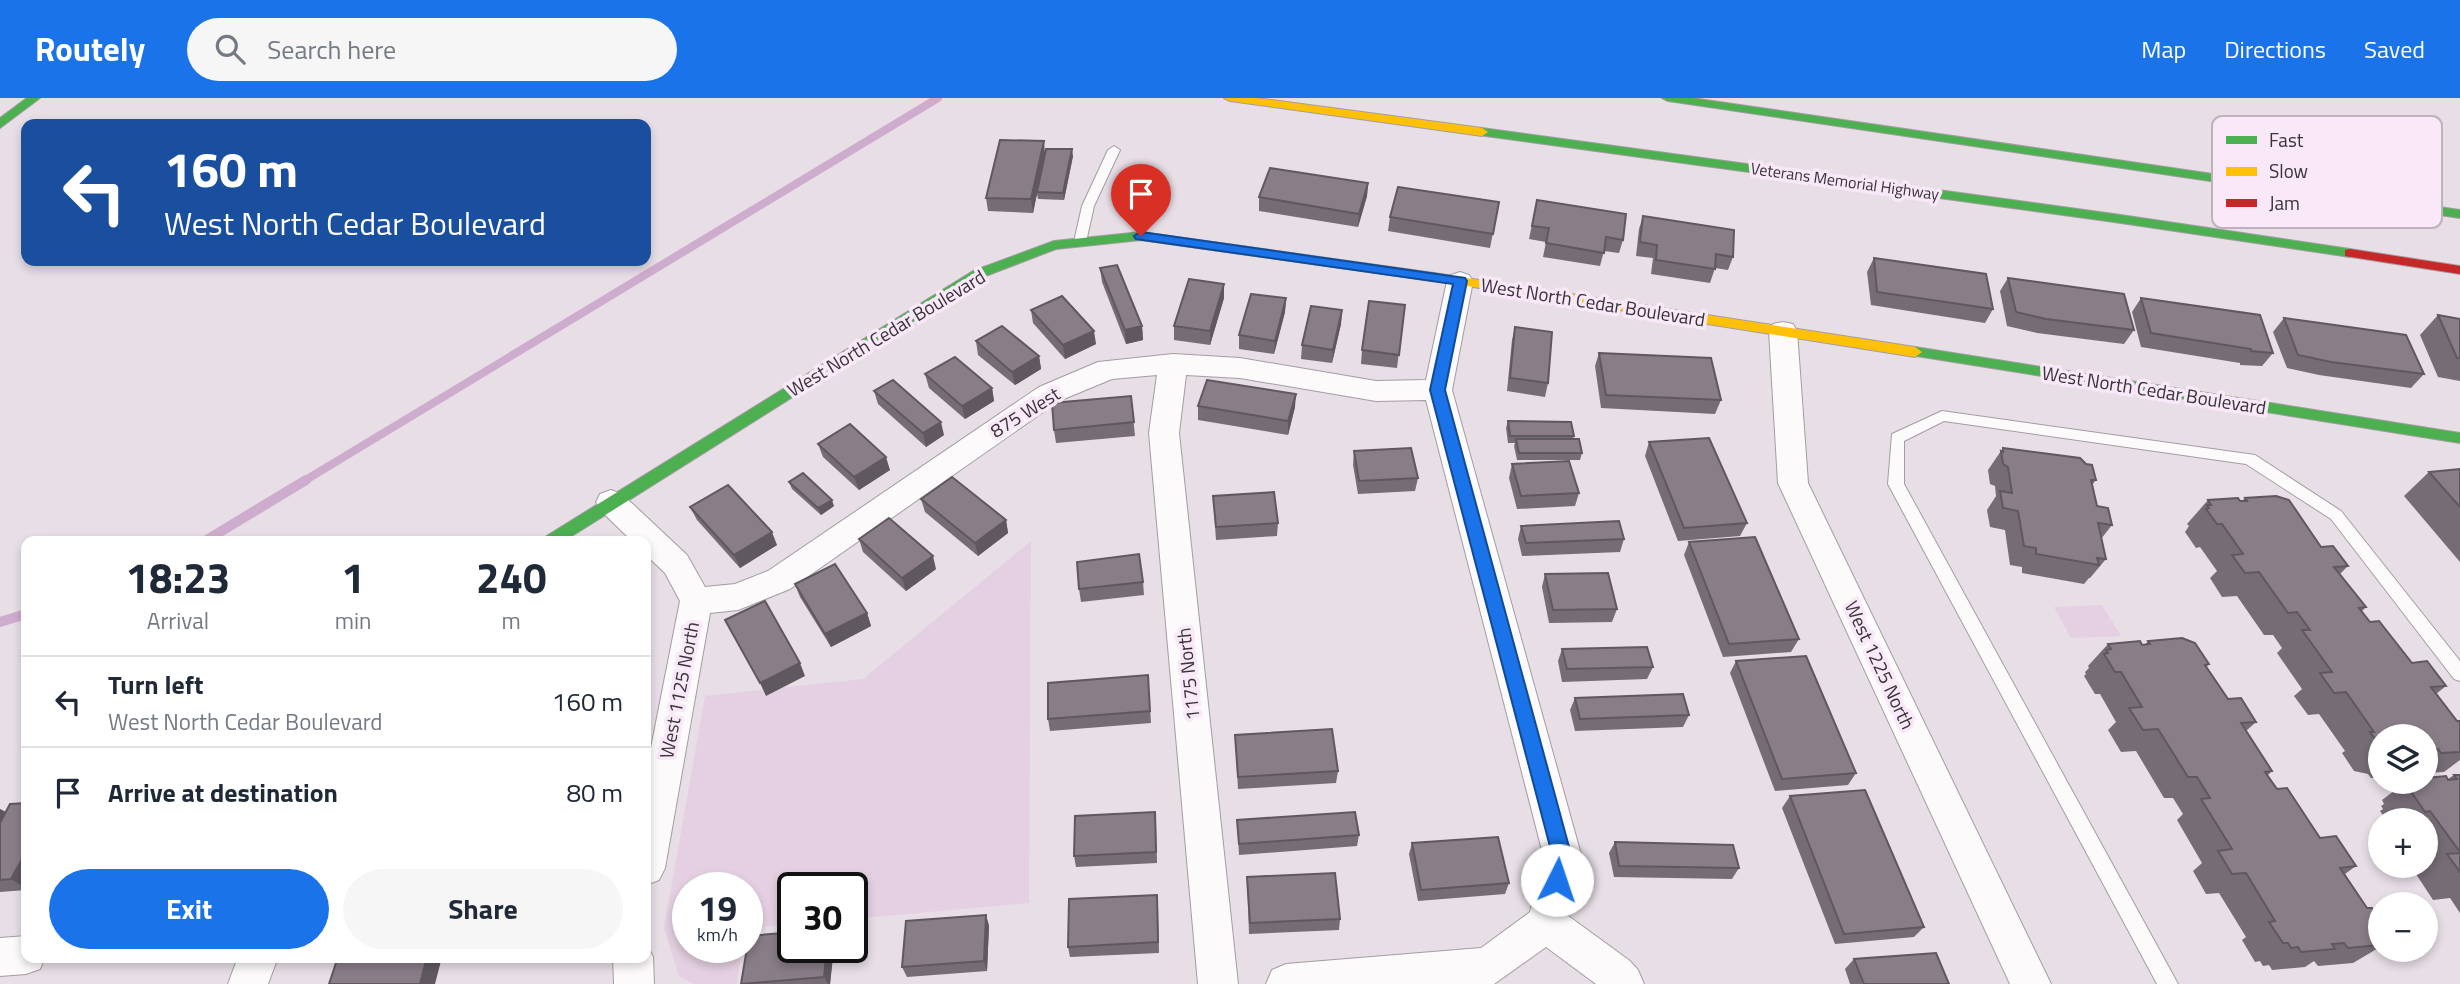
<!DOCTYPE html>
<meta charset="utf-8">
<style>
body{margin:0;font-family:"Titillium Web",sans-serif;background:#f6f6f7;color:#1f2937;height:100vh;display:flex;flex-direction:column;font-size:26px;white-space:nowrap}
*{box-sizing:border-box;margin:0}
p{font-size:23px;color:#747a83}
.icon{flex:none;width:38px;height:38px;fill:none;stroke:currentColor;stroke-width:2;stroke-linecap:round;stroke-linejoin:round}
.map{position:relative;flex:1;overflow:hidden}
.drawer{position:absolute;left:21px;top:438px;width:630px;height:427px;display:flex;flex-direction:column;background:#fff;border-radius:14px;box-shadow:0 4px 10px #0003}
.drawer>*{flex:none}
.hud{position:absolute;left:21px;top:21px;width:630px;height:147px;border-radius:14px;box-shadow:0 4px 10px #0003;background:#1a4fa0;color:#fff;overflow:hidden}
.tools{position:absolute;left:2368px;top:626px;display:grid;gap:14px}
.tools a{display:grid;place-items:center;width:70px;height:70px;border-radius:50%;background:#fff;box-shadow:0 4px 10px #0003;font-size:35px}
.speed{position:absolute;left:672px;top:774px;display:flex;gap:14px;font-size:35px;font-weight:700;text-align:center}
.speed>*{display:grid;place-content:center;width:91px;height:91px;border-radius:50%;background:#fff;box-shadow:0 4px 10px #0003;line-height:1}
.speed small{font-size:18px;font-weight:400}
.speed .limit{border:4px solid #111;border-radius:10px;background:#fff;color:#111}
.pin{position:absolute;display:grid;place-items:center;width:60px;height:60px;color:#fff;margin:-72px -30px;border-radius:50% 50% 50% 0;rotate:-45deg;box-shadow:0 0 7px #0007}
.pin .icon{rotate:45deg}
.me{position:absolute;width:77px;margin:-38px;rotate:4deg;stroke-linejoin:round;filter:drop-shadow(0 0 5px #0008)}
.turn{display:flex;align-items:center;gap:24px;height:147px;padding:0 28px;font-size:32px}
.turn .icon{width:91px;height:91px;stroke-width:2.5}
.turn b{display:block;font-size:49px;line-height:60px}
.eta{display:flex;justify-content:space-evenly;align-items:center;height:119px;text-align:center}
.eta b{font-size:42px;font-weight:700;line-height:49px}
.action{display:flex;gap:14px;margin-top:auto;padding:14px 28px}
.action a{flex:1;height:80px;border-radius:42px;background:#1a73e8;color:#fff;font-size:28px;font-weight:700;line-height:80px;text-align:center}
.action a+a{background:#f6f6f7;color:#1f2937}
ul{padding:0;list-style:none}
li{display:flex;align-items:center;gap:21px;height:91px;padding:0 28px;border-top:2px solid #e0e1e3}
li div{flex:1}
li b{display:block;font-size:26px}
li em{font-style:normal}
header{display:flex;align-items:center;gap:42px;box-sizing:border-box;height:98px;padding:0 35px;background:#1a73e8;color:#fff}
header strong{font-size:33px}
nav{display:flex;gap:38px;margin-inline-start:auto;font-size:24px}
.search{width:490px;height:63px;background:#f6f6f7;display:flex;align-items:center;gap:18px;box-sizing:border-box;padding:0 24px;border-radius:38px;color:#747a83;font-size:26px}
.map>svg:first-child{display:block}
.green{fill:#e4d0e2}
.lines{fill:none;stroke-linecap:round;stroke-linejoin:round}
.stream-far1{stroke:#ceacce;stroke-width:8}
.stream{stroke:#ceacce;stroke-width:10}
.lane-casing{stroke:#a39da2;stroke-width:2}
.street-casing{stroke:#a39da2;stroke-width:2}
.fast-casing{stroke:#a39da2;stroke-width:2}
.slow-casing{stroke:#a39da2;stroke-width:2}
.jam-casing{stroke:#a39da2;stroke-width:2}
.lane{fill:#fcfafb;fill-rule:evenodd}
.street{fill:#fcfafb;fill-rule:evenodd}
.fast{fill:#4caf50;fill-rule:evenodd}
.slow{fill:#ffc107;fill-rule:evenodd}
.jam{fill:#c62828;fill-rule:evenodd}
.wall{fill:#766c75}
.shaded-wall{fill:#60585f}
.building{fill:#897d88;stroke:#60585f;stroke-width:2}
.route{fill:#1a73e8;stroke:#114b97;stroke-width:2}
.labels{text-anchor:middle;stroke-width:7;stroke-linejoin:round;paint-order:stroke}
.far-street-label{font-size:16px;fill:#393338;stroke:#f8e8f8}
.street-label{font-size:19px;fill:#393338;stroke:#f8e8f8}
.key{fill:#f8e8f8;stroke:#bfb2be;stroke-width:2}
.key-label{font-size:19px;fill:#393338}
</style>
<header>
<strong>Routely</strong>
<div class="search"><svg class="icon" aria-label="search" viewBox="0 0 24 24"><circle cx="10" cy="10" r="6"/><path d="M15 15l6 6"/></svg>Search here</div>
<nav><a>Map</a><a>Directions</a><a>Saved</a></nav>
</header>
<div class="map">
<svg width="2460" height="886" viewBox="0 0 2460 886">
<rect width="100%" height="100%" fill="#e8dee6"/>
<!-- green -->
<g class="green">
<polygon points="1031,443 1029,805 852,821 852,789 793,789 793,826 747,830 747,789 688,789 688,849 742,849 737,886 693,886 679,878 664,830 705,598 863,581"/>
<polygon points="2102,507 2121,538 2071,540 2054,509"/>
</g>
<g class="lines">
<!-- stream-far1 -->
<polyline class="stream-far1" points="304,383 938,0"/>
<!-- stream -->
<g class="stream">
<polyline points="205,443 306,382"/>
<polyline points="0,524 26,516"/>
</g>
<!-- lane casing -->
<g class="lane-casing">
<g id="lane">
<polygon points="1114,48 1120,52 1094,108 1086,144 1085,147 1075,147 1074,144 1082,108 1108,52"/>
<polygon points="1942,313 2255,357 2341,413 2460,563 2460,583 2454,581 2331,421 2246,366 1944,323 1904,343 1904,386 2178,886 2157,886 1888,386 1892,336"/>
</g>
</g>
<!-- street casing -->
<g class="street-casing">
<g id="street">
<polygon points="1460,174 1469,177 1473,183 1452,292 1582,760 1567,817 1630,863 1638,872 1644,886 1596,886 1546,849 1494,886 1266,886 1272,872 1286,866 1481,850 1530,814 1544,760 1426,302 1376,303 1240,280 1186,277 1179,335 1238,886 1198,886 1149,335 1157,277 1112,281 1059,303 790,491 738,512 710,515 665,770 659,782 646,787 646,675 680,503 665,475 646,457 646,443 632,443 600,412 596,404 600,396 611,392 622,396 687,457 705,489 735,486 768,473 1039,289 1098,264 1173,256 1240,260 1376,283 1426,282 1447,183 1451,177"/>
<polygon points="1783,224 1793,226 1797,233 1808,385 2051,886 2010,886 1778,385 1769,233 1773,226"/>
<polygon points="26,838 26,859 45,859 40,871 26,876 0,878 0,840"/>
<polygon points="646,845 653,859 654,886 614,886 613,859 646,859"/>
<polygon points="238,859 278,859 268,886 228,886"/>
</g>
</g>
<!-- fast casing -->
<g class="fast-casing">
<g id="fast">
<polygon points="27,0 40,0 0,30 0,20"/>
<polygon points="1662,0 1692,0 2460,112 2460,120 1668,3"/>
<polygon points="1482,30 2114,116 2350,151 2357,155 2350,159 2114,124 1478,37 1478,31"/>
<polygon points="1141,134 1434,175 1441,179 1434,183 1141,142 1056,151 983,179 564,443 543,443 545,439 973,173 1054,143"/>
<polygon points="1915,249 2460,335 2460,345 1910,257 1908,254 1910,251"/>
</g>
</g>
<!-- slow casing -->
<g class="slow-casing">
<g id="slow">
<polygon points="1224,0 1256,0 1482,30 1488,34 1482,38 1230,3"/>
<polygon points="1434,175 1915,249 1922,254 1915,259 1429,182 1429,176"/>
</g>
</g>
<!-- jam casing -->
<g class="jam-casing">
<polygon id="jam" points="2350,151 2460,168 2460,176 2345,158 2345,152"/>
</g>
<!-- lane -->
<use href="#lane" class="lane"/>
<!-- street -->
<use href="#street" class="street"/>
<!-- fast -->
<use href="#fast" class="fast"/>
<!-- slow -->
<use href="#slow" class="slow"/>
<!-- jam -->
<use href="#jam" class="jam"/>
</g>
<!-- wall -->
<g class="wall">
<polygon points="1045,55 1073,58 1064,102 1038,101 1037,96 1033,115 988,113 986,100"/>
<polygon points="1368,85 1367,98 1358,129 1259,113 1259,99"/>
<polygon points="1537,102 1623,142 1619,155 1604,153 1600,168 1543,159 1546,144 1529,141"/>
<polygon points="1499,104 1490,150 1388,133 1390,119"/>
<polygon points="1643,118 1733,159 1728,172 1715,170 1710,185 1651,176 1653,160 1636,158 1639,131"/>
<polygon points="1874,160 1993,211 1985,225 1871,207 1867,174"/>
<polygon points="1100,170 1142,228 1143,242 1126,246 1102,184"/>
<polygon points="2008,180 2134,232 2124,246 2037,235 2007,228 2000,193"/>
<polygon points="1224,200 1210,247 1174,242 1174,228"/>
<polygon points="1286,200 1285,214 1274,256 1239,251 1239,237"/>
<polygon points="2141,200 2273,255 2262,268 2240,267 2240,265 2141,249 2132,214"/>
<polygon points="1405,207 1397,270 1361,266 1362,252"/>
<polygon points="1031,212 1096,246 1065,261 1033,225"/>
<polygon points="1342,212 1341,226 1332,265 1301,261 1302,247"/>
<polygon points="2438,217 2460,221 2460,283 2438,279 2420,237"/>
<polygon points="2284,220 2424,276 2411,290 2319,277 2287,270 2273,234"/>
<polygon points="1515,229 1548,285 1545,299 1507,293 1512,242"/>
<polygon points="976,243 1039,258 1041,271 1015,287 978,257"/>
<polygon points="1599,255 1721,302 1715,316 1601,310 1595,268"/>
<polygon points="925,276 992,290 994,303 965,321 929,290"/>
<polygon points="874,293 944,337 926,349 878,306"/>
<polygon points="1131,298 1135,338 1056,345 1054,332"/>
<polygon points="1198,308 1295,309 1288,337 1198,322"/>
<polygon points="1508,323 1574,338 1573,341 1582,355 1580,362 1517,362 1514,348 1515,345 1508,345 1506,330"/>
<polygon points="1649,344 1747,425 1740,438 1678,443 1645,358"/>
<polygon points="818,346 890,372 859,392 823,359"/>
<polygon points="2003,350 2096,382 2092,387 2097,408 2112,427 2101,441 2106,461 2090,480 2089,480 2084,486 2022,475 2022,469 2010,467 2005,432 1990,429 1987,412 1996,398 1995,388 1990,386 1988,372"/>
<polygon points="1354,353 1418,380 1415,393 1358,396 1353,367"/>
<polygon points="1512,366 1579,395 1575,408 1517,411 1509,380"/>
<polygon points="2460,371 2460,464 2404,398 2429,374"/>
<polygon points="789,384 834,408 821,417 792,391"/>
<polygon points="1213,398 1278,425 1277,438 1216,442"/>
<polygon points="2245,400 2348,468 2340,476 2366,509 2362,513 2370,524 2412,565 2446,588 2436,596 2457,623 2460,623 2460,662 2444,674 2426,675 2426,639 2380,639 2380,679 2371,680 2368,676 2354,673 2342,655 2345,653 2319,616 2308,617 2294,598 2302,591 2277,555 2282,550 2273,537 2264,537 2237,498 2222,499 2210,480 2217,473 2200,449 2196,450 2185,434 2189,428 2187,426 2208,402 2242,403"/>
<polygon points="921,401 1006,422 1008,435 978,458 925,414"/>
<polygon points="690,409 777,447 740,470 697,422"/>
<polygon points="1521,428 1624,441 1620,454 1522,458 1518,441"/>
<polygon points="859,441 936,471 906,493 863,454"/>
<polygon points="1689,444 1799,541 1791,554 1723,559 1684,457"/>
<polygon points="1545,476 1617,511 1612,524 1549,525 1542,489"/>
<polygon points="1143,484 1144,497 1081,504 1079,491"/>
<polygon points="795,486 867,515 871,528 831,549 800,499"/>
<polygon points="2148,543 2209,566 2206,569 2228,601 2256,624 2246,633 2272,673 2268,677 2277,691 2320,740 2356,768 2345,776 2367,810 2380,822 2380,849 2353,865 2318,868 2314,863 2305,869 2272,872 2269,867 2263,868 2260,863 2255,864 2242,842 2246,839 2219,795 2206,796 2193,773 2202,765 2177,722 2183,716 2173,700 2164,700 2136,653 2121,654 2108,632 2116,624 2100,596 2095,596 2084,578 2086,576 2085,574 2089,570 2088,568 2108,546 2145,547"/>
<polygon points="1562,551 1653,569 1647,581 1562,584 1558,563"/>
<polygon points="1736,563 1856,675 1848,687 1775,693 1730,575"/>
<polygon points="1148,577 1151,625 1050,633 1048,621"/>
<polygon points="1575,600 1689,617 1683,629 1575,633 1570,612"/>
<polygon points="1235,637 1338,673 1336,685 1238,691"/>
<polygon points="2454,677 2460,677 2460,815 2450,800 2433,802 2416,776 2426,770 2424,768 2426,768 2426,723 2387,723 2380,713 2383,711 2381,708 2384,706 2382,702 2406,684 2426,684 2448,681"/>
<polygon points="1790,698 1924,829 1914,839 1835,846 1782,710"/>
<polygon points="26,705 26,792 0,794 0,711 6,714"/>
<polygon points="1237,722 1359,737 1357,748 1239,757"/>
<polygon points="1156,725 1157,765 1076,769 1074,758"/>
<polygon points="1615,744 1739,770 1732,781 1614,779 1609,755"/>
<polygon points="1412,745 1509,785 1505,796 1418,803 1409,756"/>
<polygon points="1247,779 1340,821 1339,832 1249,836"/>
<polygon points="1158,808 1159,855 1070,859 1068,849"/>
<polygon points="986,817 989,828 987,873 907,879 902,869"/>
<polygon points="834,849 830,886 741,886"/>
<polygon points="1854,861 1949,886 1850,886 1845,871"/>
</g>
<!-- shaded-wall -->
<g class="shaded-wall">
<polygon points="1044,43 1045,57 1033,115 1031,101"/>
<polygon points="1072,51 1073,58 1064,102 1063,95"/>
<polygon points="1368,85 1367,98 1358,129 1359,116"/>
<polygon points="1224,186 1224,200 1210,247 1210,233"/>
<polygon points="1286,200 1285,214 1274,256 1275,243"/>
<polygon points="1342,212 1341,226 1332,265 1333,252"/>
<polygon points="1142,228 1143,242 1126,246 1125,232"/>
<polygon points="1094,233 1096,246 1065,261 1063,247"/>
<polygon points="1039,258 1041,271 1015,287 1012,274"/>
<polygon points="992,290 994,303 965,321 962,308"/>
<polygon points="1296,296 1295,309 1288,337 1288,323"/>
<polygon points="941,324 944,337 926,349 923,335"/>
<polygon points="886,359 890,372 859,392 854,379"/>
<polygon points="832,402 834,408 821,417 818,410"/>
<polygon points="1006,422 1008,435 978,458 975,445"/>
<polygon points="772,434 777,447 740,470 734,457"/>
<polygon points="933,458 936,471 906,493 902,480"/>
<polygon points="867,515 871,528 831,549 825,536"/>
<polygon points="800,565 805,578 766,598 760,585"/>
<polygon points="0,711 13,719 0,743"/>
<polygon points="25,754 26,754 26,790 11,781"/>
<polygon points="986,817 989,828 987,873 984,863"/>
<polygon points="827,849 834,849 830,886 828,886 824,879"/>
<polygon points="427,859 442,859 435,886 420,886"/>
</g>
<!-- building -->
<g class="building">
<polygon points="1000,42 1044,43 1031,101 986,100"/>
<polygon points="1046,51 1072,51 1063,95 1037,94"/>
<polygon points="1270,70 1368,85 1359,116 1259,99"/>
<polygon points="1398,89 1499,104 1493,136 1390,119"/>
<polygon points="1537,102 1626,116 1623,142 1606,139 1604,155 1546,145 1549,130 1532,128"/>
<polygon points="1643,118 1734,132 1733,159 1716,156 1715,171 1656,162 1657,147 1640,144"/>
<polygon points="1874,160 1986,176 1993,211 1877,194"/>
<polygon points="1117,167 1142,228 1125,232 1100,170"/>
<polygon points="2008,180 2124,196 2134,232 2046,221 2016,214"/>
<polygon points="1189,181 1224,186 1210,233 1174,228"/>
<polygon points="1251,196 1286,200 1275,243 1239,237"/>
<polygon points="1062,198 1094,233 1063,247 1031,212"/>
<polygon points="2141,200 2260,217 2273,255 2251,253 2251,251 2151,235"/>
<polygon points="1369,203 1405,207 1399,257 1362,252"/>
<polygon points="1311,208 1342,212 1333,252 1302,247"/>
<polygon points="2438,217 2460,221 2460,260 2457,260"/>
<polygon points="2284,220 2406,237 2424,276 2331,264 2298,257"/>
<polygon points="1002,228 1039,258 1012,274 976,243"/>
<polygon points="1515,229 1552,234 1548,285 1510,280"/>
<polygon points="1599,255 1711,260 1721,302 1606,297"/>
<polygon points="955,259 992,290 962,308 925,276"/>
<polygon points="893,282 941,324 923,335 874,293"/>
<polygon points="1207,282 1296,296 1288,323 1198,308"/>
<polygon points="1131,298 1134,324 1054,332 1052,305"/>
<polygon points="1508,323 1571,324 1574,338 1510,338"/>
<polygon points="850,326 886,359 854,379 818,346"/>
<polygon points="1709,340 1747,425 1684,430 1649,344"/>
<polygon points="1516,341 1579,341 1582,355 1519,355"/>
<polygon points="1411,350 1418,380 1359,383 1354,353"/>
<polygon points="2003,350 2080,360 2086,366 2092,367 2096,382 2091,382 2097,408 2108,410 2112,427 2098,425 2106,461 2097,460 2099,467 2036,456 2036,450 2024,448 2018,413 2003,410 2000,393 2012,395 2008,369 2003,366 2001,353 2003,354"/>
<polygon points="1569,363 1579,395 1521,398 1512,366"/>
<polygon points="2460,371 2460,409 2429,374"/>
<polygon points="803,375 832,402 818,410 789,384"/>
<polygon points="952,379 1006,422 975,445 921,401"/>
<polygon points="728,387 772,434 734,457 690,409"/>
<polygon points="1274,394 1278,425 1216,429 1213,398"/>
<polygon points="2276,398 2289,402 2321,449 2333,448 2348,468 2334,469 2366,509 2359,510 2370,524 2379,523 2412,565 2427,563 2446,588 2431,589 2457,623 2460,623 2460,654 2441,655 2438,651 2427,652 2430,656 2426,657 2426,639 2380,639 2380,648 2370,634 2374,634 2346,594 2334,595 2320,575 2332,574 2302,532 2310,532 2297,514 2288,515 2259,474 2245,475 2232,457 2243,456 2222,426 2217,426 2206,411 2209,410 2207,407 2211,407 2208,402 2238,400 2240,403 2247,403 2245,400"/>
<polygon points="889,420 933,458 902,480 859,441"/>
<polygon points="1619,423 1624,441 1526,445 1521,428"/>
<polygon points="1755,439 1799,541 1729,546 1689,444"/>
<polygon points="1139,456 1143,484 1079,491 1077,464"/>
<polygon points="835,466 867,515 825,536 795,486"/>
<polygon points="1608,475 1617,511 1553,512 1545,476"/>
<polygon points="765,503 800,565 760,585 725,522"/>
<polygon points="2182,540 2195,545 2209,566 2205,567 2228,601 2241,600 2256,624 2241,625 2272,673 2265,674 2277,691 2287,690 2320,740 2336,738 2356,768 2340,770 2367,810 2372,810 2380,822 2380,847 2348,850 2344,845 2332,846 2335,851 2301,854 2298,849 2291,850 2288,845 2283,845 2269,824 2275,823 2246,775 2232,776 2218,753 2232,751 2201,701 2210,700 2197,679 2188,679 2158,631 2143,632 2129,610 2142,609 2121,574 2115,574 2104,556 2108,555 2106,552 2111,551 2108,546 2140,543 2142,547 2150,546 2148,543"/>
<polygon points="1647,549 1653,569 1567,571 1562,551"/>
<polygon points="1806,558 1856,675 1782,681 1736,563"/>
<polygon points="1148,577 1150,613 1048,621 1048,585"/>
<polygon points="1683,596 1689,617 1580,621 1575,600"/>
<polygon points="1332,631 1338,673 1238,679 1235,637"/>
<polygon points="2454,677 2460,677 2460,754 2430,713 2425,714 2410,692 2413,692 2410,688 2416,688 2413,684 2426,684 2426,680 2446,678 2448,682 2457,681"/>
<polygon points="1865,692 1924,829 1844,836 1790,698"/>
<polygon points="26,705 26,754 11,781 0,782 0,725 10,706"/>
<polygon points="1155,714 1156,754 1074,758 1075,718"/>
<polygon points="1355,714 1359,737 1239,746 1237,722"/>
<polygon points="1498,739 1509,785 1421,792 1412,745"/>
<polygon points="1615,744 1733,747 1739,770 1619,768"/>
<polygon points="2460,755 2460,774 2447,756"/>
<polygon points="1335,775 1340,821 1250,825 1247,779"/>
<polygon points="1157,797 1158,844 1068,849 1069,801"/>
<polygon points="986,817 984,863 902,869 906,823"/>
<polygon points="793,834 793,849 827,849 824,879 741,886 749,838"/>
<polygon points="1936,855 1949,886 1864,886 1854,861"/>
<polygon points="338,859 427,859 420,886 329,886"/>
</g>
<!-- route -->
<polygon class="route" points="1141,134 1465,180 1467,183 1445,292 1572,760 1564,788 1557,791 1550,788 1547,782 1553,760 1430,292 1453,186 1136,141 1134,138"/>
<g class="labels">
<!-- far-street labels -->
<g class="far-street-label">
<text transform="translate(1845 83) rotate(8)" y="6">Veterans Memorial Highway</text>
</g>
<!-- street labels -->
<g class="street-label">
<text transform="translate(1593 204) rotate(9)" y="7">West North Cedar Boulevard</text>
<text transform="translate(886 235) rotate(-31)" y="7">West North Cedar Boulevard</text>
<text transform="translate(2154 292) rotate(9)" y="7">West North Cedar Boulevard</text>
<text transform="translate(1025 314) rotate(-32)" y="7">875 West</text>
<text transform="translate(1880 567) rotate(65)" y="7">West 1225 North</text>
<text transform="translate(1188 576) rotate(-96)" y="7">1175 North</text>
<text transform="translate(679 592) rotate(-79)" y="7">West 1125 North</text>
</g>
</g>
<!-- legend -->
<rect x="2212" y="18" width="230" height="112" rx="10" class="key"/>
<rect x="2226" y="38" width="31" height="8" fill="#4caf50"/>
<rect x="2226" y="69" width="31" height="9" fill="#ffc107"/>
<rect x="2226" y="101" width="31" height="8" fill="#c62828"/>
<g class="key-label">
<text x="2269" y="49">Fast</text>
<text x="2269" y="80">Slow</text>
<text x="2269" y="112">Jam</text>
</g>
</svg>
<div class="tools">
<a><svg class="icon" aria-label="layers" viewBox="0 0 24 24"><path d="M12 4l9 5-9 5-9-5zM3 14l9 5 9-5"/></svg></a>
<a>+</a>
<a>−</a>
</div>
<div class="speed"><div>19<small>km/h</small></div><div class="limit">30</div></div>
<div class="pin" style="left:1141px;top:138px;background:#d93025"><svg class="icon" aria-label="arrive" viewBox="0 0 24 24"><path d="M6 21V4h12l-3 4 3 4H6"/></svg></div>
<svg class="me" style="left:1557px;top:782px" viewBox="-20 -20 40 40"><circle r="19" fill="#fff"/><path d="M0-13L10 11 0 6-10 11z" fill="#1a73e8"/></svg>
<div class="hud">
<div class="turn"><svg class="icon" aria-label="left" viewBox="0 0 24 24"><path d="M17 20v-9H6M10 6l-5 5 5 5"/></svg><div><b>160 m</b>West North Cedar Boulevard</div></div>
</div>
<section class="drawer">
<div class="eta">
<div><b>18:23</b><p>Arrival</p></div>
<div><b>1</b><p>min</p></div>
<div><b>240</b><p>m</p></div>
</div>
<ul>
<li><svg class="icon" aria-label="left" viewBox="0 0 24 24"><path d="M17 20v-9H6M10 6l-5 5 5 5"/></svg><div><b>Turn left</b><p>West North Cedar Boulevard</p></div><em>160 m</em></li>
<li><svg class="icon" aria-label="arrive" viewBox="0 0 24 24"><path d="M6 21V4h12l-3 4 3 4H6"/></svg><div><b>Arrive at destination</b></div><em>80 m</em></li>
</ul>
<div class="action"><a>Exit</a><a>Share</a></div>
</section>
</div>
